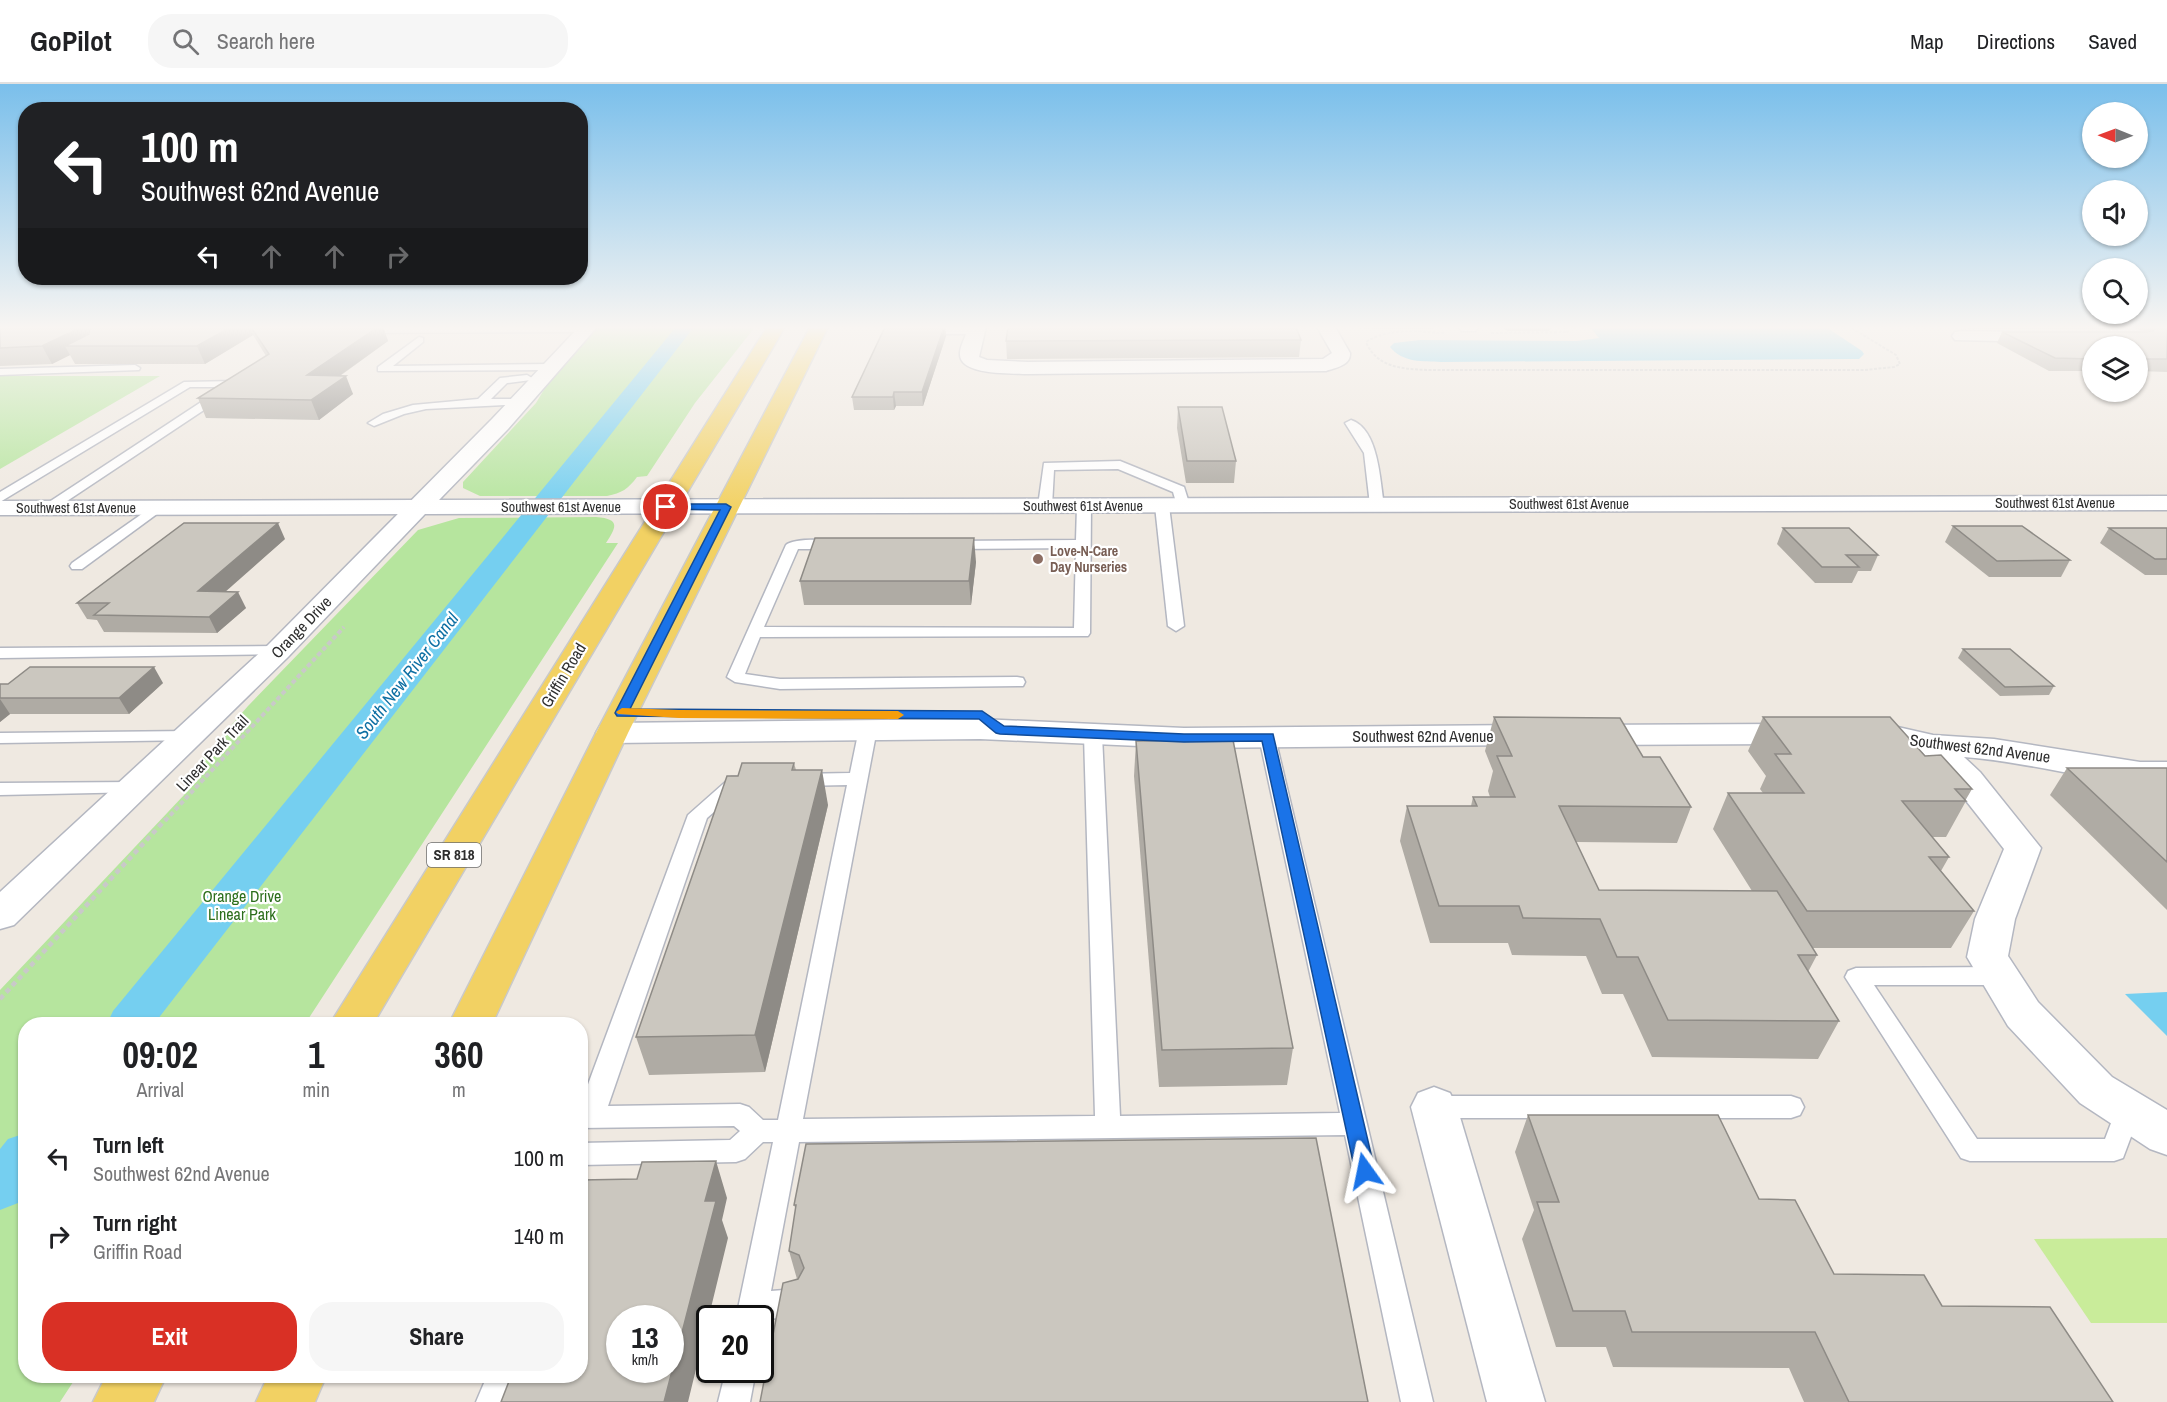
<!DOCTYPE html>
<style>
body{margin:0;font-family:"Archivo Narrow",sans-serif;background:#f6f6f6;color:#202124;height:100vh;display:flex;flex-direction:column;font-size:22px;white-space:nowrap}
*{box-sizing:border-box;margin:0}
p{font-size:20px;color:#757577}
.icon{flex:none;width:33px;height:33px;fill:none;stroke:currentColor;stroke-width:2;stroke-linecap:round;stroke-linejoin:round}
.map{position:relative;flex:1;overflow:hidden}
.sheet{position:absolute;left:18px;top:933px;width:570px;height:366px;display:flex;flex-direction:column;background:#fff;border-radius:24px;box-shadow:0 2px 4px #0004}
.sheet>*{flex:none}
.guide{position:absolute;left:18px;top:18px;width:570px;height:183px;border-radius:24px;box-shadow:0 2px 4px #0004;background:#202124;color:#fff;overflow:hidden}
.needle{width:39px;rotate:271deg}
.buttons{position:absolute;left:2082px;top:18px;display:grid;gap:12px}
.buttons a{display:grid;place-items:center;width:66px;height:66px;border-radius:50%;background:#fff;box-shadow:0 2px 4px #0004;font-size:30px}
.speed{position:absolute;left:606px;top:1221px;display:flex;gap:12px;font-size:30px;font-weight:700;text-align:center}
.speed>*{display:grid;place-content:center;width:78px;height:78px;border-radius:50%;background:#fff;box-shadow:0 2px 4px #0004;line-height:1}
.speed small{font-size:15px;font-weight:400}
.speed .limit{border:3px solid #111;border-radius:9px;background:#fff;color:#111}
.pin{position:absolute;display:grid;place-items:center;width:51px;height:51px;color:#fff;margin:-26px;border:3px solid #fff;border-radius:50%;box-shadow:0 2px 6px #0007}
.me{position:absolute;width:66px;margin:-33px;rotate:348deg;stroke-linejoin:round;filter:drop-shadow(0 0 4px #0008)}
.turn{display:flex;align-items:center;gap:21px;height:126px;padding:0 24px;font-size:27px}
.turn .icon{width:78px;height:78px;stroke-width:2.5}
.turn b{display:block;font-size:42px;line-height:51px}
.lanes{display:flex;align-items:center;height:57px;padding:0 24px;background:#0003;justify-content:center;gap:30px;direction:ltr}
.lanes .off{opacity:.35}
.eta{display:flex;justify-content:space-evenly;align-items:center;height:102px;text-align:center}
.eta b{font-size:36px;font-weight:700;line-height:42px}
.primary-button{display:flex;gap:12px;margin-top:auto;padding:12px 24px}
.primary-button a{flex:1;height:69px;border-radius:24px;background:#d93025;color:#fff;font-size:24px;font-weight:700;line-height:69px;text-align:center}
.primary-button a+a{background:#f6f6f6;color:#202124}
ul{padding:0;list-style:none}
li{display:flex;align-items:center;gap:18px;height:78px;padding:0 24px}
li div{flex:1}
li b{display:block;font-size:22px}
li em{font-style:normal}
header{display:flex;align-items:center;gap:36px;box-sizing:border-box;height:84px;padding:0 30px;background:#fff;border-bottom:2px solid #e0e0e0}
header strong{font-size:28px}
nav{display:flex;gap:33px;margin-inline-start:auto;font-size:21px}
.search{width:420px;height:54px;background:#f6f6f6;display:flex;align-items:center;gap:15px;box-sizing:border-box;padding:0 21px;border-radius:24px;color:#757577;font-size:22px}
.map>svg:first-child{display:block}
.green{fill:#b6e59e}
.pitch{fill:#c9ec9a}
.water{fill:#75cff0}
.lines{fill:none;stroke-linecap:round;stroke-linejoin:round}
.canal{fill:#75cff0;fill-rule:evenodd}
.service-casing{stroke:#b4b7c1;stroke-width:3}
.minor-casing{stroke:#b4b7c1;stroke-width:3}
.tertiary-casing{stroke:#b4b7c1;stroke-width:3}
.primary-casing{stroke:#c9c9c9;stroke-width:3}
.path-far2{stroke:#c9c9c9;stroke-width:2;stroke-dasharray:3 1.5;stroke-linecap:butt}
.path-far1{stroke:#c9c9c9;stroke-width:4;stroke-dasharray:4.5 3;stroke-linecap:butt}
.path{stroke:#c9c9c9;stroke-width:4.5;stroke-dasharray:5 4;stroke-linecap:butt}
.service{fill:#fff;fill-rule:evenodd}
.minor{fill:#fff;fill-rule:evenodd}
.tertiary{fill:#fff;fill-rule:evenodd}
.primary{fill:#f2d163;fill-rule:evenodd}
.wall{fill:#afaba4}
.shaded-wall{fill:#8e8b86}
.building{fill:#cbc7bf;stroke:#8e8b86;stroke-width:1.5;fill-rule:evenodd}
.route{fill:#1a73e8;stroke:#114b97;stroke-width:1.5}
.slow{fill:#f59e0b}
.education-dot{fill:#8d6e63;stroke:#fff;stroke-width:2}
.labels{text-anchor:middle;stroke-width:4.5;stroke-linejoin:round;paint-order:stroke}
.far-street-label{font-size:14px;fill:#2e2e2e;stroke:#fff}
.far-education-label{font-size:14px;font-weight:bold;fill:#785e54;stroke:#fff;text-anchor:start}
.shield{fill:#fff;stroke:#6d6d6d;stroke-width:1.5}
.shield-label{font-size:15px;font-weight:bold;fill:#2e2e2e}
.street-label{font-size:16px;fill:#2e2e2e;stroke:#fff}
.park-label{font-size:16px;fill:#2c6e1b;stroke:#fff}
.water-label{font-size:18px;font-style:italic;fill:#0d6fa3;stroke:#fff}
</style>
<header>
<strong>GoPilot</strong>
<div class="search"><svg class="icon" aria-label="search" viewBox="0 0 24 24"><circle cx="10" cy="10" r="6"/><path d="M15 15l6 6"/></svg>Search here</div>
<nav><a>Map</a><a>Directions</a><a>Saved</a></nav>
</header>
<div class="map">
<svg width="2167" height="1318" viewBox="0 0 2167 1318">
<rect width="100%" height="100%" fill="#efe9e1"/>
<!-- green -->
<g class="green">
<path d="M 598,243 L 755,243 L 695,319 L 647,392 L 637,393 C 628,405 622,409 607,412 L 480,412 L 463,404 L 463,398 L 536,319 L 551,294 Z"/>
<polygon points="0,292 160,292 0,385"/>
<path d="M 596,433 C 620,435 617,442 606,459 L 618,459 L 305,940 L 26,940 L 26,1292 L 77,1292 L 60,1318 L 0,1318 L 0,906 L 201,693 L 194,684 L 248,622 L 418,446 L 459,434 Z"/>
</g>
<!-- pitch -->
<polygon class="pitch" points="2167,1154 2167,1239 2091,1239 2034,1155"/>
<!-- water -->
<g class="water">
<path d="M 1590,243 L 1826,243 L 1862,267 L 1864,270 L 1859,275 L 1848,275 L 1441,278 C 1423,277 1403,279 1390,263 L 1394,259 L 1420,256 L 1577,257 L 1599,254 Z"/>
<polygon points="2167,908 2167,952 2125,910"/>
</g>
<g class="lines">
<!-- canal -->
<g class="canal">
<polygon points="676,243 694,243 154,940 107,940 113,927"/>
<polygon points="26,1049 26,1110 18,1119 0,1126 0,1065 8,1055"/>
</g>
<!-- service casing -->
<g class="service-casing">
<g id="service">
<polygon points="419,253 423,254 423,258 393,282 550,280 555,283 550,286 378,287 378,283"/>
<polygon points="135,281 140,284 139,286 0,291 0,285"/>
<polygon points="527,291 532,294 531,296 507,299 491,315 519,315 523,316 523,320 426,325 404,330 374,342 368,339 383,330 413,321 478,315 500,294"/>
<polygon points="236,297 240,298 240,302 52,427 42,427 40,424 224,303 190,303 0,418 0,408 184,298"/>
<path d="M 1351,336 C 1379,345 1380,398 1384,421 L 1382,424 L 1372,424 L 1370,421 L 1364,369 L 1345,339 Z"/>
<polygon points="1120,377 1184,403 1190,422 1188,425 1178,425 1173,408 1118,385 1054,386 1052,422 1045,426 1038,422 1044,379"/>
<path d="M 1084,418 L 1091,422 L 1090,549 L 1088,552 L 760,553 L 745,590 L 780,595 L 1017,593 L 1023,594 L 1025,598 L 1023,602 L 780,605 L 735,598 L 727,593 L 786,461 C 793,454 837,454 844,461 L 837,465 L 798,465 L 764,543 L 1074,544 L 1076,464 L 952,465 L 945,461 L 952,457 L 1076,456 L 1077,422 Z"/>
<polygon points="1162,418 1169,422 1184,542 1176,547 1168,542 1155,422"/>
<polygon points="156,420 163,424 161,427 82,485 72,485 70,482 72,479"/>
<polygon points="278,562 284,564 286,567 284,570 0,574 0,564"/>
<polygon points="868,640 874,641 877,645 803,1035 1095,1032 1084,651 1087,647 1099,647 1102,651 1120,1032 1340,1029 1259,653 1262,649 1274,649 1433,1318 1401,1318 1345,1051 799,1058 771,1207 797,1205 807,1209 812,1219 807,1229 797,1233 765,1235 760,1245 760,1234 736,1234 773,1058 763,1058 745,1075 736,1078 580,1081 580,1059 730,1056 740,1047 734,1042 580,1044 580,1022 688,731 731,693 745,693 747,697 745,701 707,734 608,1022 740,1020 749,1023 763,1036 778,1036 847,701 799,702 792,700 790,696 792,692 799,690 850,689 859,645 862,641"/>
<polygon points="191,647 197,648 200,652 197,656 0,659 0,649"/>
<polygon points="135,698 142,700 144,704 142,708 0,711 0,699"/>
<polygon points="1999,883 2007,886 2010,892 2007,898 1999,901 1874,901 1977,1055 2105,1055 2119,1018 2128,1015 2137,1018 2141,1026 2123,1074 2114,1077 1970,1077 1961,1074 1845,893 1848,887 1856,884"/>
<polygon points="1434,1012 1791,1012 1800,1015 1804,1023 1800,1031 1791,1034 1434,1034 1425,1031 1421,1023 1425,1015"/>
<polygon points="726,1286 756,1286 750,1318 718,1318"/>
<polygon points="487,1292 517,1292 508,1318 476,1318"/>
</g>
</g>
<!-- minor casing -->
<g class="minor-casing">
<g id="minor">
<polygon points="330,243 594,243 591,247 585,248 338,249 332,248"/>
<path d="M 893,243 L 986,243 L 979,273 L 987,276 L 1028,278 L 1323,275 L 1332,269 L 1317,243 L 1335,243 L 1350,269 C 1351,281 1336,284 1326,287 L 1028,290 C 1013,289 958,292 960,269 C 960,263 964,256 966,250 L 900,250 L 894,249 L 891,245 Z"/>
<polygon points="1459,243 1478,243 1475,247 1462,247"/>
<path d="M 2108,243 C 2122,242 2139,241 2148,253 L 2145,257 L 2139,258 L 2099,257 L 2096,253 L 2099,249 L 2112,248 Z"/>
<polygon points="1961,247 2044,248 2050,249 2053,253 2050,257 2044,258 1955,256 1952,252 1955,248"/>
<polygon points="418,416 427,418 430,423 427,428 418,430 0,431 0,417"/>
<polygon points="980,635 1184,644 1534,641 1546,644 1550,651 1546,658 1534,661 1184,664 980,655 612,659 600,656 596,649 600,642 612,639"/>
<path d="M 1867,639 L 1880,639 L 1933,651 L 1994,655 L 2140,678 L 2167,678 L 2167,700 C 2099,700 2032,678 1964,673 L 1980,688 L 2041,764 L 2015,835 L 2008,872 L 2038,918 L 2112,993 L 2167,1026 L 2167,1071 L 2150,1065 L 2080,1019 L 2008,942 L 1967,873 L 1975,835 L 2004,765 L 1956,704 L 1922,668 L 1855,656 L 1851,649 L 1855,642 Z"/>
<polygon points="1801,640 1813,643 1817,650 1813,657 1801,660 1585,661 1573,658 1569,651 1573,644 1585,641"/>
<polygon points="1434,1003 1450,1009 1457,1023 1545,1318 1487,1318 1411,1023 1418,1009"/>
</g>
</g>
<!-- tertiary casing -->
<g class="tertiary-casing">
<polygon id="tertiary" points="579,243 597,243 508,345 439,416 2167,412 2167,426 425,430 288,573 14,841 0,845 0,808 268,561 492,335"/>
</g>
<!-- primary casing -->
<g class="primary-casing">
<g id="primary">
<polygon points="767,243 785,243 373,940 330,940"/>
<polygon points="810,243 828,243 628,649 492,940 449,940 596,649"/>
<polygon points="106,1292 166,1292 154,1318 93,1318"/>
<polygon points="268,1292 326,1292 315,1318 256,1318"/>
</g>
</g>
<!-- path-far2 -->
<g class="path-far2">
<path d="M 1444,249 C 1418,248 1389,243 1366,258 C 1377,284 1403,285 1428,286 L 1865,286 L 1894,283 L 1900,280 L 1896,271 L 1850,243"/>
<polyline points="1491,249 1568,248 1564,243"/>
</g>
<!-- path-far1 -->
<polyline class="path-far1" points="165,737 344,543"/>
<!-- path -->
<polyline class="path" points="0,915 166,735"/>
<!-- service -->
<use href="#service" class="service"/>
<!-- minor -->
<use href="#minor" class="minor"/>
<!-- tertiary -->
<use href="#tertiary" class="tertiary"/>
<!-- primary -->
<use href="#primary" class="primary"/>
</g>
<!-- wall -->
<g class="wall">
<polygon points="6,243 383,243 388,257 340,292 353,310 319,336 206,334 198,314 266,272 253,251 205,280 75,280 70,271 52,280 0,282 0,264"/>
<polygon points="885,243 945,243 946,252 923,322 896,322 894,326 854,326 852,313"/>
<polygon points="1349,243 1434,243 1433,245 1350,244"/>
<polygon points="1503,243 1551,243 1549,247 1507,247"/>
<polygon points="1965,243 2108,243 2107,245 1969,245"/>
<polygon points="2136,243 2167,243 2167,288 2138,287 2138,262 2092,262 2092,287 2049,287 1997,259 2002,248 2145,248"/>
<polygon points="1301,256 1299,273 1007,275 1006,257"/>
<polygon points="1178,323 1236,377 1234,399 1186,399 1177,344"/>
<polygon points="1953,442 2070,476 2061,493 1989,493 1945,458"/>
<polygon points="1783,444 1878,471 1871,487 1858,487 1852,499 1815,499 1777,460"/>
<polygon points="2109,444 2167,444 2167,491 2145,491 2100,459"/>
<polygon points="285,455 225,507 246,524 217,549 104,548 97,536 87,535 77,519"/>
<polygon points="976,478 971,521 804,521 800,497"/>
<polygon points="1963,565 2054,602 2049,611 2000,612 1958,574"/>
<polygon points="163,599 129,630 10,630 0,638 0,600"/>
<polygon points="1494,633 1643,673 1691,723 1677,759 1576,758 1599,806 1752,807 1713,745 1728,709 1763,709 1760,705 1766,692 1748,667 1763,633 1925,672 1972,705 1965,717 1966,717 1946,753 1932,753 1949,773 1941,787 1974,827 1951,864 1812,864 1817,871 1808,888 1839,937 1818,975 1652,973 1623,910 1602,910 1586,872 1512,871 1508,859 1430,859 1400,757 1407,722 1471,722 1473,713 1490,713 1488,707 1493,687 1485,667"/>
<polygon points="1136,657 1293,964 1287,1001 1159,1003 1134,692"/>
<polygon points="794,679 796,686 828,721 765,988 649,991 636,953 738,692"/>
<polygon points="2067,684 2167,684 2167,826 2050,711"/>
<polygon points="1528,1031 1759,1115 1834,1190 1942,1222 2113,1318 1804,1318 1789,1284 1613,1283 1606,1263 1556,1263 1522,1155 1534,1126 1515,1068"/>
<polygon points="1316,1054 797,1195 789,1167 796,1126 794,1121"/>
</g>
<!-- shaded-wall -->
<g class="shaded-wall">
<polygon points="82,243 85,243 94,259 65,262 70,271 52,280 42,262"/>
<polygon points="231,243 249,243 253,251 205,280 197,262"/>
<polygon points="378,243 383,243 388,257 314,310 307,291"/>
<polygon points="944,243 945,243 946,252 923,322 922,308"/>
<polygon points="346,292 353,310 319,336 311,316"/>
<polygon points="894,308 896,322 894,326 893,313"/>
<polygon points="278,439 285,455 207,524 198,507"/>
<polygon points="974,454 976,478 971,521 969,497"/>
<polygon points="238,508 246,524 217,549 209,533"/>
<polygon points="154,583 163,599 129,630 119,614"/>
<polygon points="0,615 10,630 0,638"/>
<polygon points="822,686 828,721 765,988 755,951"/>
<polygon points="716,1077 727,1114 722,1136 728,1154 688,1318 664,1318 705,1117"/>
</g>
<!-- building -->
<g class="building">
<polygon points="6,243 82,243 42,262 0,264 0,245"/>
<polygon points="89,243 231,243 197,262 65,262 89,250 90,243"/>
<polygon points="251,243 378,243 307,291 346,292 311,316 198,314 269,270"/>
<polygon points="885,243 944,243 922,308 894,308 893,313 852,313"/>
<polygon points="1008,243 1296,243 1301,256 1006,257"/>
<polygon points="2155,243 2167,243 2167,275 2138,275 2138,262 2092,262 2092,275 2055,274 2002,248 2145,248 2153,247"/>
<polygon points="1178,323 1222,323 1236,377 1187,377"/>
<polygon points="184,439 278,439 198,507 238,508 209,533 94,531 109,519 77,519"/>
<polygon points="1953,442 2022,442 2070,476 1997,477"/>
<polygon points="1783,444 1849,444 1878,471 1846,471 1859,483 1822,483"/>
<polygon points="2109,444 2167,444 2167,475 2155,475"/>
<polygon points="815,454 974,454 969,497 800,497"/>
<polygon points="1963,565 2010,565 2054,602 2005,603"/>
<polygon points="30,583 154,583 119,614 0,614 0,600 8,600"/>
<polygon points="1494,633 1620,634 1643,673 1660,673 1691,723 1559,722 1599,806 1777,807 1817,871 1798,871 1839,937 1668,936 1638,873 1617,873 1600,835 1523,834 1519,822 1439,822 1407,722 1477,722 1473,713 1515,713 1497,672 1512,672"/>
<polygon points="1763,633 1890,633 1925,672 1941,671 1972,705 1955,705 1966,717 1902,717 1949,773 1929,773 1974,827 1807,827 1728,709 1804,709 1775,670 1791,670"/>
<polygon points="1233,656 1293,964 1162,966 1136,657"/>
<polygon points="742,679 794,679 792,686 822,686 755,951 636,953 727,692 738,692"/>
<polygon points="2067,684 2167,684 2167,778"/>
<polygon points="1528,1031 1718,1031 1759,1115 1795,1116 1834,1190 1924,1191 1942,1222 2050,1223 2113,1318 1849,1318 1815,1248 1632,1248 1625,1227 1573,1227 1537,1118 1559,1118"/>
<polygon points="1316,1054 1368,1318 760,1318 783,1199 798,1195 804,1184 799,1171 789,1167 796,1121 794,1121 806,1060"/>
<path d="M 716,1077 L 705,1117 L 716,1117 L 664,1318 L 501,1318 L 511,1292 L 580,1292 L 581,1096 L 637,1095 L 642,1078 ZM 620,1234 L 670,1234 L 670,1286 L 620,1286 Z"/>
</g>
<!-- sky -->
<linearGradient id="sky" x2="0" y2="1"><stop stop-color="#7abfeb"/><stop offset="0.57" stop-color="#f8f5f2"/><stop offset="1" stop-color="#f8f5f2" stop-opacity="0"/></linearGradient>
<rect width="2167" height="427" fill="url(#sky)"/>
<!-- route -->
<polygon class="route" points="666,420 726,420 731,423 630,625 982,627 1004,642 1184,650 1273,650 1375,1087 1372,1093 1365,1096 1358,1093 1355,1087 1262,657 1184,658 1000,650 996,649 979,635 617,632 615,629 720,426 662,425 662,421"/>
<!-- slow -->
<polygon class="slow" points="622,624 679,626 898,627 904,631 898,635 679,634 618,630 616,628"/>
<!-- markers -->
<circle class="education-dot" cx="1038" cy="475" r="6"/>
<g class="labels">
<!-- far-street labels -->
<g class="far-street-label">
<text x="2055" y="424">Southwest 61st Avenue</text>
<text x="1569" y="425">Southwest 61st Avenue</text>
<text x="1083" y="427">Southwest 61st Avenue</text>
<text x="561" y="428">Southwest 61st Avenue</text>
<text x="76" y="429">Southwest 61st Avenue</text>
</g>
<!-- far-education labels -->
<g class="far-education-label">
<text x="1050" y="472">Love-N-Care<tspan x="1050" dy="16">Day Nurseries</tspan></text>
</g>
<!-- shield labels -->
<rect class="shield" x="427" y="759" width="54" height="24" rx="4.5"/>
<g class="shield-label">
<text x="454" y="776">SR 818</text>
</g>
<!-- street labels -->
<g class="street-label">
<text transform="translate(301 543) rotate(-46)" y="6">Orange Drive</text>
<text transform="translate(563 591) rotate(-59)" y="6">Griffin Road</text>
<text x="1423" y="658">Southwest 62nd Avenue</text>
<text transform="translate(1980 664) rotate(7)" y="6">Southwest 62nd Avenue</text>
<text transform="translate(212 669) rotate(-47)" y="6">Linear Park Trail</text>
</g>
<!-- park labels -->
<g class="park-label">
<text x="242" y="818">Orange Drive<tspan x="242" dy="18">Linear Park</tspan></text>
</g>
<!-- water labels -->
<g class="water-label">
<text transform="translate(407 592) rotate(-52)" y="6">South New River Canal</text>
</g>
</g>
</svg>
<div class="buttons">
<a><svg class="needle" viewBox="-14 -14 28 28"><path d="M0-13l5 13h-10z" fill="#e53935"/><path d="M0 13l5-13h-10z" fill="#757577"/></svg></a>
<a><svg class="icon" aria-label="sound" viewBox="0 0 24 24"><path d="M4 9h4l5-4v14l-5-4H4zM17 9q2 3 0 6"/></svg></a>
<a><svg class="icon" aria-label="search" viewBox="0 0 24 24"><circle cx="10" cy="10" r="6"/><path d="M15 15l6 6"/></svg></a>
<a><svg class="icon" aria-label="layers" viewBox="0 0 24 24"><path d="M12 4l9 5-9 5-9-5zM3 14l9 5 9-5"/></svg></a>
</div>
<div class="speed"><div>13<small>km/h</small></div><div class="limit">20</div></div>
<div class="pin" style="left:666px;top:423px;background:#d93025"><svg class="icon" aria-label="arrive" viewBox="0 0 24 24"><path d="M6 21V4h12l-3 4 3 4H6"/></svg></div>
<svg class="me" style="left:1365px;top:1087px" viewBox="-20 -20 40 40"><path d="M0-17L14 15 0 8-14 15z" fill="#1a73e8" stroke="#fff" stroke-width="4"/></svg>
<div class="guide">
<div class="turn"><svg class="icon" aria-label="left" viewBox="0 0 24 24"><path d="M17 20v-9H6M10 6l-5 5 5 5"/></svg><div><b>100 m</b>Southwest 62nd Avenue</div></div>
<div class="lanes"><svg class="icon" aria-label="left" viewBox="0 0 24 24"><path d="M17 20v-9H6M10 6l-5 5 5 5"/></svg><svg class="icon off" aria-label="ahead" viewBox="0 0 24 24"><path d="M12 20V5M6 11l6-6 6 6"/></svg><svg class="icon off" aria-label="ahead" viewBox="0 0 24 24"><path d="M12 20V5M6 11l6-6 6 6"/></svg><svg class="icon off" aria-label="right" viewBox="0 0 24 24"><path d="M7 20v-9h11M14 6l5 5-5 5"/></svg></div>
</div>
<section class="sheet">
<div class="eta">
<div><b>09:02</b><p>Arrival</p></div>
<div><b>1</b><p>min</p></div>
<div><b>360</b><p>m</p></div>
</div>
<ul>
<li><svg class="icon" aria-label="left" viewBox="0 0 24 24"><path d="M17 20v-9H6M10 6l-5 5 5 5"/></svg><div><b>Turn left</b><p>Southwest 62nd Avenue</p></div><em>100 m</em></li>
<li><svg class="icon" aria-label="right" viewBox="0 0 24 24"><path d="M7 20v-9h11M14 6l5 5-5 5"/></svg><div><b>Turn right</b><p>Griffin Road</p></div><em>140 m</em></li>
</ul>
<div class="primary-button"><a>Exit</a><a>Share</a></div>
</section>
</div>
